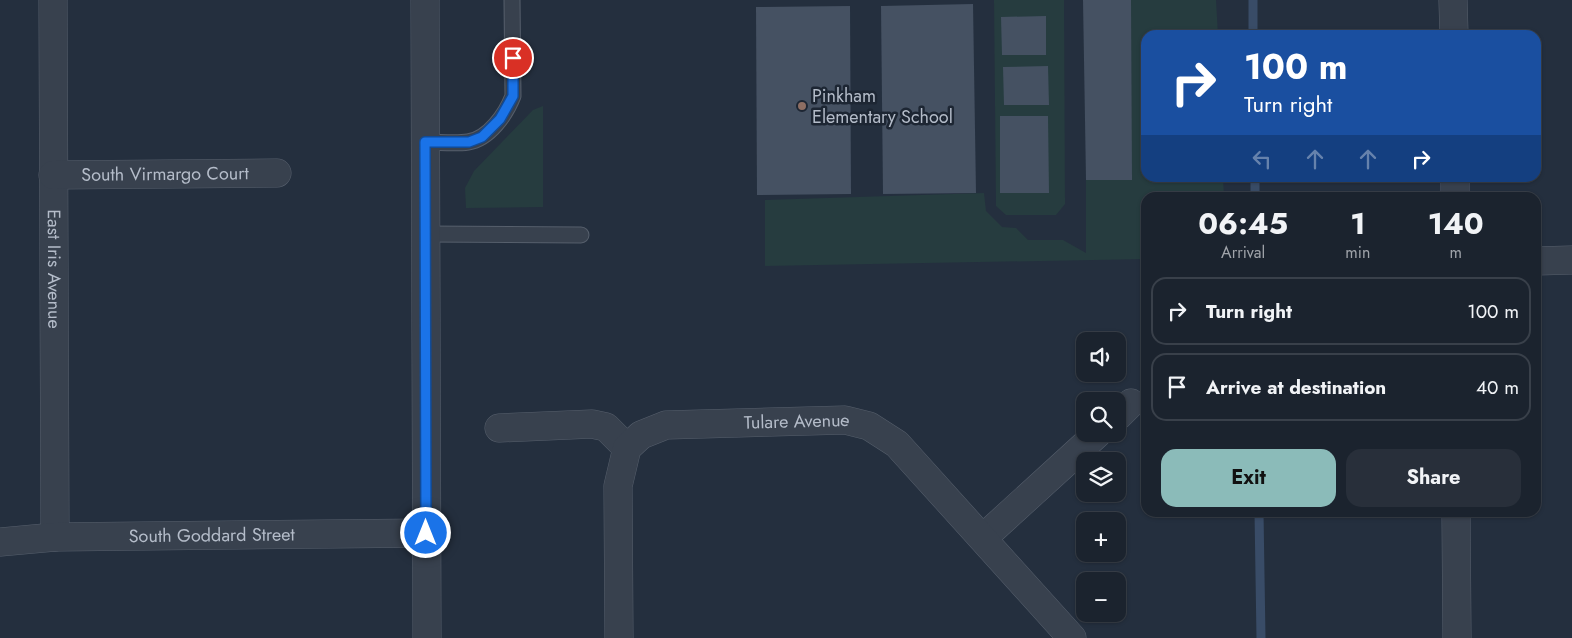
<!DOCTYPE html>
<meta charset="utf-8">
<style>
body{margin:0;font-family:Jost,sans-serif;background:#282f3a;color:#f1f3f6;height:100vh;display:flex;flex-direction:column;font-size:19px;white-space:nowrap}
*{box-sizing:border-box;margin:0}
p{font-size:16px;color:#a0a4aa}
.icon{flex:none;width:28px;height:28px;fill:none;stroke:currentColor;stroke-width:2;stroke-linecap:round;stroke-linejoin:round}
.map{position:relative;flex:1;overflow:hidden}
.drawer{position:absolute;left:1141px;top:192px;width:400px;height:325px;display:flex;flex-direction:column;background:#1b232e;border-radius:15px;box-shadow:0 1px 4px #0004,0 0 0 1px #39404a}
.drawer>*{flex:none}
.hud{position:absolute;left:1141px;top:30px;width:400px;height:152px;border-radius:15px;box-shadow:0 1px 4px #0004,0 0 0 1px #39404a;background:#1a4fa0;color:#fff;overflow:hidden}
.fabs{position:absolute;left:1076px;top:332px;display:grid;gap:10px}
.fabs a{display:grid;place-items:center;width:50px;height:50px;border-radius:10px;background:#1b232e;box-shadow:0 1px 4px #0004,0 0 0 1px #39404a;font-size:25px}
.pin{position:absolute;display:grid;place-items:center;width:42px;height:42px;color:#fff;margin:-21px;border:2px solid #fff;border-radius:50%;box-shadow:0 1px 5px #0007}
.me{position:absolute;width:55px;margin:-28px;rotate:0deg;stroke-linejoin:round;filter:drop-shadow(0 0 4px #0008)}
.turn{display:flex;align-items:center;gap:18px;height:105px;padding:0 20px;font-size:22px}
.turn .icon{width:65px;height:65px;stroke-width:2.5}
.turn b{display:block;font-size:35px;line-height:42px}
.lanes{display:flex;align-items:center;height:48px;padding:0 20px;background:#0003;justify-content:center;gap:25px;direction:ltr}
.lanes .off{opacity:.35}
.eta{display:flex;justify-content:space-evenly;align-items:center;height:85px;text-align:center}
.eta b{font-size:30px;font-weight:700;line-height:35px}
.primary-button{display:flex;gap:10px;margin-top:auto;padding:10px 20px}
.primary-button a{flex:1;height:58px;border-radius:15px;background:#8bbbb9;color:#111;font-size:20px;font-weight:700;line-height:58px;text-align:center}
.primary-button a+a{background:#282f3a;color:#f1f3f6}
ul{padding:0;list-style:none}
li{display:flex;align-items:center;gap:15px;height:68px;margin:0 10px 8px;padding:0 10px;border:2px solid #39404a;border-radius:15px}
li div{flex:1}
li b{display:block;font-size:19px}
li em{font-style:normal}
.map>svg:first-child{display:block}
.green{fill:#263c3f}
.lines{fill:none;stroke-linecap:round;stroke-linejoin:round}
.stream{stroke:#394c67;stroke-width:9}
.building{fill:#455162}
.service-casing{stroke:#565f6c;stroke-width:17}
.minor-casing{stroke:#565f6c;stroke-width:29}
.tertiary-casing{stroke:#565f6c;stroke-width:29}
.service{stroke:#38414e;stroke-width:15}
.minor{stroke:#38414e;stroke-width:28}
.tertiary{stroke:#38414e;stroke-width:28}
.route-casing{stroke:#114b97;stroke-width:12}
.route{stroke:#1a73e8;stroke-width:9}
.education-dot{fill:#8d6e63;stroke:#1d2633;stroke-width:2}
.labels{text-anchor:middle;stroke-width:5;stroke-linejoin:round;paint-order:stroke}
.poi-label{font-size:18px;fill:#b4bcc9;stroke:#1d2633;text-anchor:start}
.street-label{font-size:18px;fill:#b4bcc9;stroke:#1d2633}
</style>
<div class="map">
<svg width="1572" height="638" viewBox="0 0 1572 638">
<rect width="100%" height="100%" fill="#242f3e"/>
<!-- green -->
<g class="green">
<polygon points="994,0 1064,0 1065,204 1056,215 1006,215 996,206"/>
<polygon points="1086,0 1216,0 1218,35 1146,35 1146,178 1223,178 1224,197 1146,198 1146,259 765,266 765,200 984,193 986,211 1002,227 1016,228 1028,240 1063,240 1086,253"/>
<polygon points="543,106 543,207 466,208 465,188 474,171 533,110"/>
</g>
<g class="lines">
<!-- stream -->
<g class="stream">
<polyline points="1253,0 1253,35"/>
<polyline points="1255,178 1255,198"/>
<polyline points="1259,512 1261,638"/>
</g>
</g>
<!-- building -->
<g class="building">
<polygon points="1083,0 1131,0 1132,180 1086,180"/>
<polygon points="973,4 976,193 883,194 881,6"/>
<polygon points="850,6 851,194 757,195 756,7"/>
<polygon points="1046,16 1046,55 1002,55 1001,17"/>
<polygon points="1048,66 1049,105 1004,105 1003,67"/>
<polygon points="1000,116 1048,116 1049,193 1000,193"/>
</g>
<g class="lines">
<!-- service casing -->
<g class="service-casing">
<g id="service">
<path d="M 425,142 C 439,142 455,144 468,142 C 489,139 506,114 513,96 L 512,0"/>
<polyline points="426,234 581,235"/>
</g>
</g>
<!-- minor casing -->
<g class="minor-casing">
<g id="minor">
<path id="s1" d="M 53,0 L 55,537"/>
<polyline points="1453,0 1454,35"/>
<path id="s2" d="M 53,175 L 277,173"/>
<polyline points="1455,178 1455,198"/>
<polyline points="1536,261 1572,260"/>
<polyline points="1118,416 1131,403"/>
<polyline points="499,428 592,424 606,427 627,448"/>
<polyline points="1456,512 1457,638"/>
<polyline points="983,538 1097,434"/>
<path id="s3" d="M 0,542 L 55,537 L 426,533"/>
<path id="s4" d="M 619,638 L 618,486 L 627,448 L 641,435 L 666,425 L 845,420 L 869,426 L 897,444 L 1072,638"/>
</g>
</g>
<!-- tertiary casing -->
<g class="tertiary-casing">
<polyline id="tertiary" points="425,0 427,638"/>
</g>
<!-- service -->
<use href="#service" class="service"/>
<!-- minor -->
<use href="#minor" class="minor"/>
<!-- tertiary -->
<use href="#tertiary" class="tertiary"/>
</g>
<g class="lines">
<!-- route casing -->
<g class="route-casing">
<polyline id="route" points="426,533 425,142 469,142 482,137 500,119 513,96 513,58"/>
</g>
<!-- route -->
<use href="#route" class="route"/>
</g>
<!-- markers -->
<circle class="education-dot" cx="802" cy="106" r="5"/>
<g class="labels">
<!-- poi labels -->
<g class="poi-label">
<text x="812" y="102">Pinkham<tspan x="812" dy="21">Elementary School</tspan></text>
</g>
<!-- street labels -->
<g class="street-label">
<text dy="6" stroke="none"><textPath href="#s2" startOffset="112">South Virmargo Court</textPath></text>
<text dy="6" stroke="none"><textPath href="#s1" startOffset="269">East Iris Avenue</textPath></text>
<text dy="6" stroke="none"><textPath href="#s4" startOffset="368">Tulare Avenue</textPath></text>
<text dy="6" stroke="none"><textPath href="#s3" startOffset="212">South Goddard Street</textPath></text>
</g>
</g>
</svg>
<div class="fabs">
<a><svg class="icon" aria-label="sound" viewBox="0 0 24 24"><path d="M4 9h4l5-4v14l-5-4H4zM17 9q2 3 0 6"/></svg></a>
<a><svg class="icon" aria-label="search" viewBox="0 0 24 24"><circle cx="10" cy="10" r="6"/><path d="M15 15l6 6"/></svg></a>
<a><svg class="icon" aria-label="layers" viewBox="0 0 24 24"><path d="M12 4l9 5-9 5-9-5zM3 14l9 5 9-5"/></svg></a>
<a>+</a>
<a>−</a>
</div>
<div class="pin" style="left:513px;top:58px;background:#d93025"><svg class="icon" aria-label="arrive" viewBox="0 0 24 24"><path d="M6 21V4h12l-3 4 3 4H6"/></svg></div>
<svg class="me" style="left:426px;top:533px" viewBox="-20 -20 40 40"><circle r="17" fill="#1a73e8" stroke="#fff" stroke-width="3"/><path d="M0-11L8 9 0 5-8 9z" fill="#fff"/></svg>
<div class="hud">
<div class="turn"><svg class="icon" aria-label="right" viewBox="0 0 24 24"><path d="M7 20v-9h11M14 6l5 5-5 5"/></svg><div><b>100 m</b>Turn right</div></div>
<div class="lanes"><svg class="icon off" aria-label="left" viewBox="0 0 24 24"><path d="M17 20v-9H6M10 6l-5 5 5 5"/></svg><svg class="icon off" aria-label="ahead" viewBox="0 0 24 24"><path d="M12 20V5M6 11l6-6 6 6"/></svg><svg class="icon off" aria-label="ahead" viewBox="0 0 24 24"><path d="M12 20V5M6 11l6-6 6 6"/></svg><svg class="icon" aria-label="right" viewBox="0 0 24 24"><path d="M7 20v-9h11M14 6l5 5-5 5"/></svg></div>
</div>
<section class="drawer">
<div class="eta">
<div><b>06:45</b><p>Arrival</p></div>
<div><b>1</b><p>min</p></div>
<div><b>140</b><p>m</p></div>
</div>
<ul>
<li><svg class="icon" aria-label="right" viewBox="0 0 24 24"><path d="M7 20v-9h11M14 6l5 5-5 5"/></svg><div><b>Turn right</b></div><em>100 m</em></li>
<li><svg class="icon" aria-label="arrive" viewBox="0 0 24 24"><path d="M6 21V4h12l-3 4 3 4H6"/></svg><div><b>Arrive at destination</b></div><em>40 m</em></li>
</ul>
<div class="primary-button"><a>Exit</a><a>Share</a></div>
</section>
</div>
